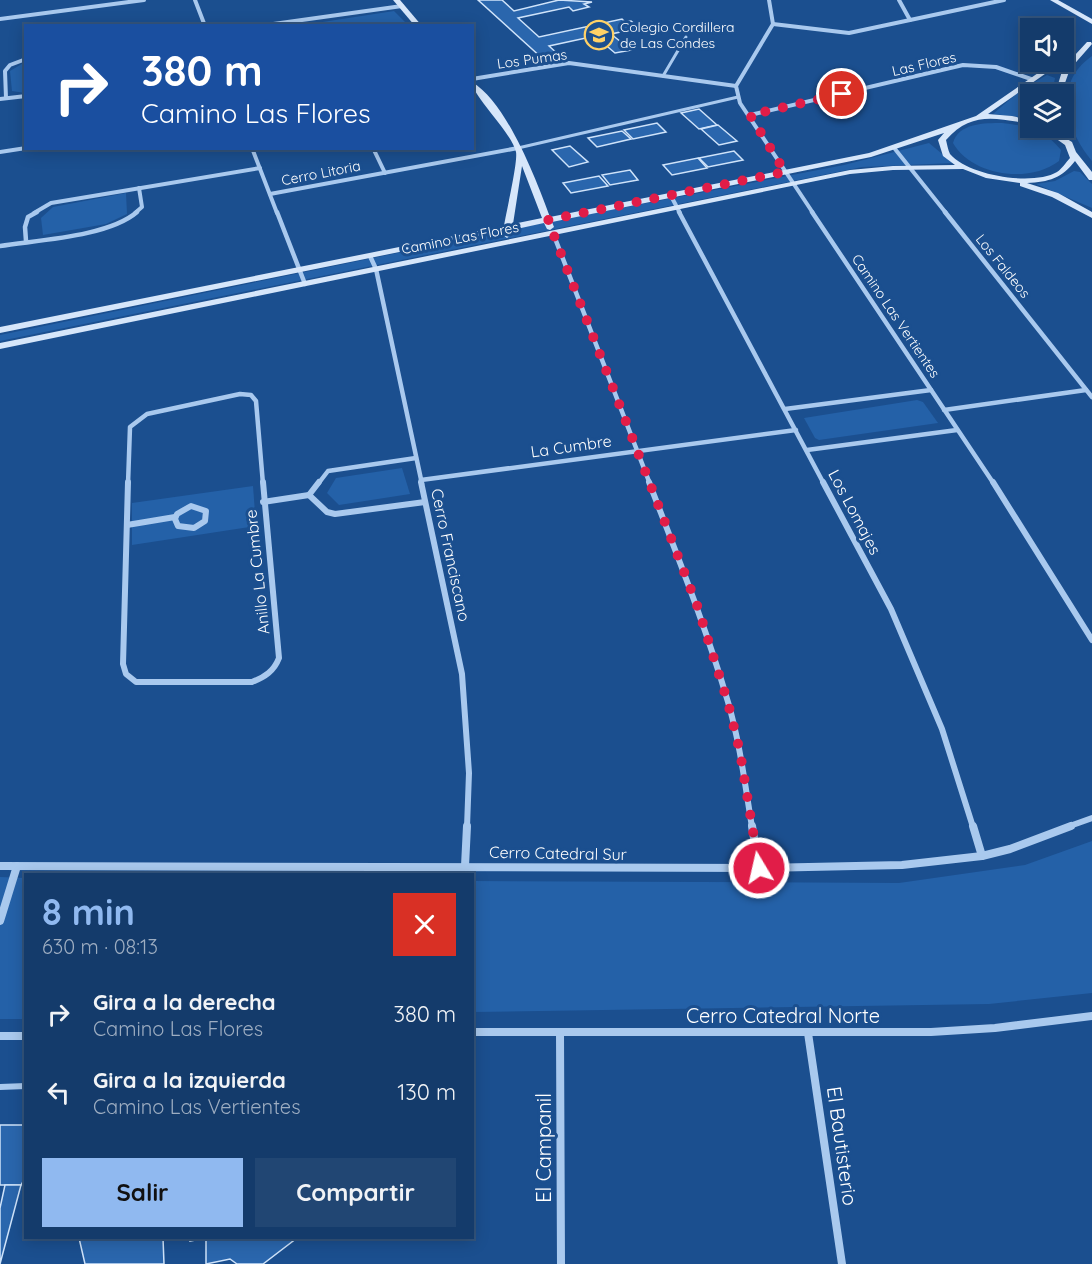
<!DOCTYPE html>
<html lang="es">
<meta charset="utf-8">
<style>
body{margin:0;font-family:Quicksand,sans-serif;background:#214673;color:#f1f3f6;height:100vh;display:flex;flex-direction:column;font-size:22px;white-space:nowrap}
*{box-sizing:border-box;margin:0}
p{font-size:20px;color:#9dadc1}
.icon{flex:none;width:33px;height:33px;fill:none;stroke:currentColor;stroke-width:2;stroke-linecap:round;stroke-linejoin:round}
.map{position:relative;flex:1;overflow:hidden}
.details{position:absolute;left:24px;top:873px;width:450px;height:366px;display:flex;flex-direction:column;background:#143b6b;border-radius:0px;box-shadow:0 3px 15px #0003,0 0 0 2px #33557e}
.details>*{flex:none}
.hud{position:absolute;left:24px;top:24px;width:450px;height:126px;border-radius:0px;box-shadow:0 3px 15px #0003,0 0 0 2px #33557e;background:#1a4fa0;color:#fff;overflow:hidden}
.fabs{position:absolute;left:1020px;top:18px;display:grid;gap:12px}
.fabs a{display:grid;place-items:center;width:54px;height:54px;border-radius:0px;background:#143b6b;box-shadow:0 3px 15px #0003,0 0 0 2px #33557e;font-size:30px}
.pin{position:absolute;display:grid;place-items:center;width:51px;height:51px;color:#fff;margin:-26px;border:3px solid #fff;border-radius:50%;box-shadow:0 2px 6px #0007}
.me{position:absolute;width:66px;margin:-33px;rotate:351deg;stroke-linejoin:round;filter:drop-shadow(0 0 4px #0008)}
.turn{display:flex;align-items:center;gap:21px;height:126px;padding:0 18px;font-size:27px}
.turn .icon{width:78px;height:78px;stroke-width:2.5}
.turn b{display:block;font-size:42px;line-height:51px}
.round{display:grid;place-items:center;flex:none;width:63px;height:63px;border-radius:0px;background:#214673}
.head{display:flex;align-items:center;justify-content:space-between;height:102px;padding:0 18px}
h1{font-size:36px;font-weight:800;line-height:45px;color:#90b9f0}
.cta{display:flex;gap:12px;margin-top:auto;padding:12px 18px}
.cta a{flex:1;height:69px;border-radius:0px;background:#90b9f0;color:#111;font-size:24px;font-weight:800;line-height:69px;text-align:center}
.cta a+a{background:#214673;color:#f1f3f6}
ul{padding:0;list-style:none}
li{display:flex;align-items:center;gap:18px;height:78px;padding:0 18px}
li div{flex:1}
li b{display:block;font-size:22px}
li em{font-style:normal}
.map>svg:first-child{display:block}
.green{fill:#2461a8}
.building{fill:#2a66ad;stroke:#cfe3fa;stroke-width:1.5}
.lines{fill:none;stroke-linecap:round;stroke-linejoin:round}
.lane-far1{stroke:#a9c9ee;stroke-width:3}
.lane{stroke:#a9c9ee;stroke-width:6}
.street-far3{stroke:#a9c9ee;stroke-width:4}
.street-far2{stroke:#a9c9ee;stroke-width:4.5}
.street-far1{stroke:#a9c9ee;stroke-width:6}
.street{stroke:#a9c9ee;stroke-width:8}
.secondary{fill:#d6e6fa;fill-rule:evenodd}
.route{stroke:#e11d48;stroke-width:10;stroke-dasharray:0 18}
.labels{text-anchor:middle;stroke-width:6;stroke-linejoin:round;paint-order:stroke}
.far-poi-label{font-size:14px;fill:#fff;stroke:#1b4f8f;text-anchor:start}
.far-street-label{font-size:14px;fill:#fff;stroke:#1b4f8f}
.street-label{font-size:16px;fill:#fff;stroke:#1b4f8f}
.near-street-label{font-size:20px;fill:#fff;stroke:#1b4f8f}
</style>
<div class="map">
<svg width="1092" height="1264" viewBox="0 0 1092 1264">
<rect width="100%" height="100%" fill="#1b4f8f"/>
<!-- green -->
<g class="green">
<polygon points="394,11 408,25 317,26 316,23"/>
<path d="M 1092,56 L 1092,161 C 1066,130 1052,84 1092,56 Z"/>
<polygon points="25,62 25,93 12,91 10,71"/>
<polygon points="1047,75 1055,78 1052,94 1030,94 1030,118 993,114 1021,90"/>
<path d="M 1002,123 C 1025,125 1046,131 1061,150 L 1059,161 C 1029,184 972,176 953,143 C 958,123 985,123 1002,123 Z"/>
<polygon points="929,143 953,163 862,167 0,341 0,335 538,224 844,165"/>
<polygon points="1074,171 1080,172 1092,184 1092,208 1036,184 1055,181"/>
<polygon points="126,193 127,214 106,224 43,235 41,218 53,207"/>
<polygon points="917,400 923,402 938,423 819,440 815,438 804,418"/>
<polygon points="402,468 410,494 339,505 327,493 336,478"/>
<polygon points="253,486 256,526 132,545 132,503"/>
<polygon points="1092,841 1092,993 989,1004 473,1012 473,881 899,883 1025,865"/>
<polygon points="0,877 25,878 25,1019 0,1019"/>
</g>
<!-- building -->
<g class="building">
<polygon points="478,0 502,0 514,11 559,0 592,2 584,4 589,7 573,11 569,7 518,18 539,37 622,19 625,22 631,21 640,28 611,34 631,50 615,53 595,36 549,46 560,56 543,59"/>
<polygon points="699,109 717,125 699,129 681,113"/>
<polygon points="657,123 666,132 633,139 624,130"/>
<polygon points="718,125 737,141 719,145 701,129"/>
<polygon points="622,131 631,139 597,147 588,138"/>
<polygon points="570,146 588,162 569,167 552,150"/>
<polygon points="734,151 743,160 708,167 699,158"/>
<polygon points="698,158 707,168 672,175 663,165"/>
<polygon points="630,170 638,180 610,185 602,175"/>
<polygon points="599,176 608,186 571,193 563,183"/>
<polygon points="0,1125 26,1125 26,1176 21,1185 0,1185"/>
<polygon points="5,1185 21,1185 0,1264 0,1208"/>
<polygon points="79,1238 163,1238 164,1264 85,1264"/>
<polygon points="190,1238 297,1238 263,1264 237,1264 230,1259 206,1264 206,1238 190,1241"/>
</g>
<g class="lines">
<!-- lane-far1 -->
<g class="lane-far1">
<polyline points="663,76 686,37"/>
<polyline points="518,148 738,97"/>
</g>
<!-- lane -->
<polyline class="lane" points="0,1087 26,1086"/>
<!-- street-far3 -->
<g class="street-far3">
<polyline points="195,0 205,26"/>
<polyline points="769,0 773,24 736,86 740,103 813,213"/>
<polyline points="899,0 910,20"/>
<polyline points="0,19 144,0"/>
<polyline points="773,24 849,33 1004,0"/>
<polyline points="259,26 402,6"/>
<polyline points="472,79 569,63 736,86"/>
<polyline points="6,98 5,71 10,65 26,59"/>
<polyline points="0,99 26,96"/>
<polyline points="750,115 963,65 996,67 1031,79"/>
<polyline points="252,148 277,213"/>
<polyline points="373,148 385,173"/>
<polyline points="895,149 946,213"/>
<polyline points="0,152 26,148"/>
<polyline points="270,194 518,148"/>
<polyline points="671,196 680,213"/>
<polyline points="34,213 51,203 260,168"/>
<polyline points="135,213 142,207 139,188"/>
</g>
<!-- street-far2 -->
<g class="street-far2">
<polyline points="277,212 305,284"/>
<polyline points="679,212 824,484"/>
<polyline points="812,212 994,484"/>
<polyline points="945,212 1092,397"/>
<polyline points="553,233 650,484"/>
<polyline points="26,241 25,227 28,217 37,212"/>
<path d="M 0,246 C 37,240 108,237 137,212"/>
<polyline points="370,256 376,269 422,484"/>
<polyline points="785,409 931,390"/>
<polyline points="944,410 1086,390"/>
<polyline points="807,450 957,430"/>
<polyline points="421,480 796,430"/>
<polyline points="128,484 130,427 147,414 240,394 251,395 256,401 263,484"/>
<polyline points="318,484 328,471 416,458"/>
</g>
<!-- street-far1 -->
<g class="street-far1">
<path d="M 128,482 L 123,664 L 126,674 L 136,682 L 252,682 C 265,677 274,671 279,658 L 263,482"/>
<polyline points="421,482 462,674 469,773 467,827"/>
<path d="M 649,482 C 677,555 706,627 728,702 C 740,743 745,785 752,827"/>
<polyline points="823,482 891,609 942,729 973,827"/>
<polyline points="993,482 1092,640"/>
<polyline points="309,495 327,512 335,514 425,502"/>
<polyline points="263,502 309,495 319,482"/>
<polygon points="191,506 206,511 205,521 194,528 178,526 175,519 177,514"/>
<polyline points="127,525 175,517"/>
<polyline points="1067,827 1092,818"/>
</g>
<!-- street -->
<g class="street">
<polyline points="752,826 759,868"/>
<polyline points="973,826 982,856"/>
<polyline points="0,866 759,868 902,865 982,856 1010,849 1071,826"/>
<polyline points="465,866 467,826"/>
<polyline points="0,921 17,866"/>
<polyline points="472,1032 931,1032 995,1028 1092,1016"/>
<polyline points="560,1032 561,1264"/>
<polyline points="808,1033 842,1264"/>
<polyline points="0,1036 26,1036"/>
</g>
<!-- secondary -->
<g class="secondary">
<polygon points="393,0 400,0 422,26 415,26"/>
<polygon points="1050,0 1058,0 1092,19 1092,24"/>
<polygon points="1087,42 1091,42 1092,44 1070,69 1061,94 1055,94 1063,68"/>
<path d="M 1054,62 L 1062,62 L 988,114 L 1012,116 L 1030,120 L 1030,124 C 996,118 971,111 946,140 C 947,144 948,150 950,154 C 969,176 1033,186 1057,172 C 1062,169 1066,162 1070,158 L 1065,145 L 1041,128 L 1049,128 L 1072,142 L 1076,152 L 1092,172 L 1092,180 L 1089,180 L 1075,161 C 1062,178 1049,182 1027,183 L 1058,193 L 1092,212 L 1092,218 L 1052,197 L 1020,186 L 1020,183 L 986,178 L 963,169 L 893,170 L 850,174 L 0,349 L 0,343 L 850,170 L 893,166 L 955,165 L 943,156 L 938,140 L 944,133 L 871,157 L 552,222 L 554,227 L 550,230 L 547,229 L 544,223 L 512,230 L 511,235 L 507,238 L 503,235 L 503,231 L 0,333 L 0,327 L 504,226 C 506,213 518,162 516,152 C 511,131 472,96 472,82 C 507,103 536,179 550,217 L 869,153 L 976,116 ZM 522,166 L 542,218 L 513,224 Z"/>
</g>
</g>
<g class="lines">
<!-- route -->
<polyline class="route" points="759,868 740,752 728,703 698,608 548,220 785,172 750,115 842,94"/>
</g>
<!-- icons -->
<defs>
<g id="school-ring" transform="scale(1.5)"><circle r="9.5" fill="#1b4f8f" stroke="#ffd166" stroke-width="1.5"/><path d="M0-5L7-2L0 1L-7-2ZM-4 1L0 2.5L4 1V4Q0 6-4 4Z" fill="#ffd166"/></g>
</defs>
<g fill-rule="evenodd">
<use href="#school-ring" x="599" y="35"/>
</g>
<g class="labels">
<!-- far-poi labels -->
<g class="far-poi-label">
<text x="620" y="32">Colegio Cordillera<tspan x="620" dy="16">de Las Condes</tspan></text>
</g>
<!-- far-street labels -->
<g class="far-street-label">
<text transform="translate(532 59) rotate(-8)" y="5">Los Pumas</text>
<text transform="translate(924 64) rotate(-13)" y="5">Las Flores</text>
<text transform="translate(321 173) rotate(-11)" y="5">Cerro Litoria</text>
<text transform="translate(460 238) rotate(-11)" y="5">Camino Las Flores</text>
<text transform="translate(1003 266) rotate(51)" y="5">Los Faldeos</text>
<text transform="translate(896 316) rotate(56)" y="5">Camino Las Vertientes</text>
</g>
<!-- street labels -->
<g class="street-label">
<text transform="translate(571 446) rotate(-8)" y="6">La Cumbre</text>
<text transform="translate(855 512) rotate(62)" y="6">Los Lomajes</text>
<text transform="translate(451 555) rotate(78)" y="6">Cerro Franciscano</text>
<text transform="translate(257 572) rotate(-96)" y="6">Anillo La Cumbre</text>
<text transform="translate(558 853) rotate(1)" y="6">Cerro Catedral Sur</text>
</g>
<!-- near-street labels -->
<g class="near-street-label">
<text x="783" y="1023">Cerro Catedral Norte</text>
<text transform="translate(842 1146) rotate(82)" y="7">El Bautisterio</text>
<text transform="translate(544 1148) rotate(-90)" y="7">El Campanil</text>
</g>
</g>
</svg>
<div class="fabs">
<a><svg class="icon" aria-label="sound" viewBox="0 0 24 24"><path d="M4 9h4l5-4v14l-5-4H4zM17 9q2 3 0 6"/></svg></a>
<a><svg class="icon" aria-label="layers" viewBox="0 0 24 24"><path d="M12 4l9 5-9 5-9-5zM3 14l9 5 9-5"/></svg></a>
</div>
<div class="pin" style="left:842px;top:94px;background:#d93025"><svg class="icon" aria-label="arrive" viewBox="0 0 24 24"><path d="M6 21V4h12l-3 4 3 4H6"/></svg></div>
<svg class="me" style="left:759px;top:868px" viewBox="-20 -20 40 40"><circle r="17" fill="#e11d48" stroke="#fff" stroke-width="3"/><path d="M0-11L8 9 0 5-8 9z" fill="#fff"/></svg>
<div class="hud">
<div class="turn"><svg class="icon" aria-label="right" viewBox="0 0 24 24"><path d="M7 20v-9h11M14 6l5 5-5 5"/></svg><div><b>380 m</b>Camino Las Flores</div></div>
</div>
<section class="details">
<div class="head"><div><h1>8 min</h1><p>630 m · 08:13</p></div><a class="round" style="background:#d93025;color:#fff"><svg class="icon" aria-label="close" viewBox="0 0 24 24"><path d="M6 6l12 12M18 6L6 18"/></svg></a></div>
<ul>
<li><svg class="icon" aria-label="right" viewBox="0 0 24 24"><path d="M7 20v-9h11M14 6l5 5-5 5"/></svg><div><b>Gira a la derecha</b><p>Camino Las Flores</p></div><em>380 m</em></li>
<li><svg class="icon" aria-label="left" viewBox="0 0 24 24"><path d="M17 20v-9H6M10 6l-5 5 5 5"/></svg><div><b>Gira a la izquierda</b><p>Camino Las Vertientes</p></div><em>130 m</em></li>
</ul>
<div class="cta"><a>Salir</a><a>Compartir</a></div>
</section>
</div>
